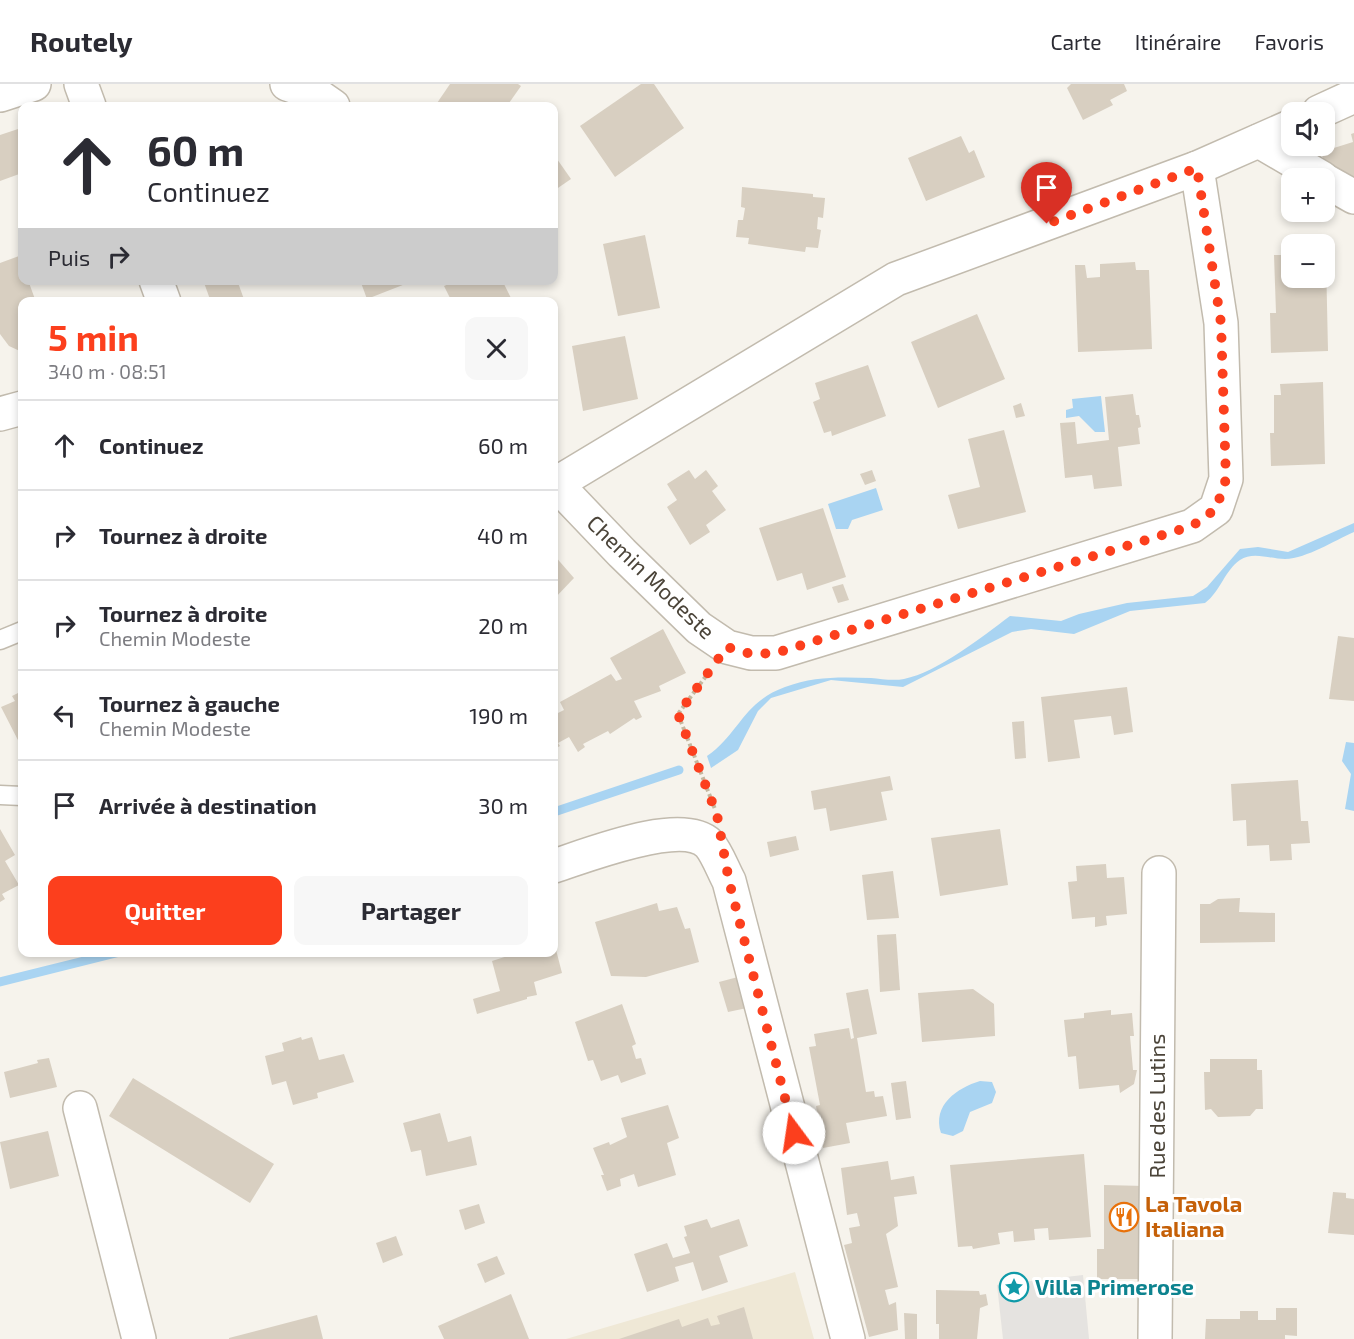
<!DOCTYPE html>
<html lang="fr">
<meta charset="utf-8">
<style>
body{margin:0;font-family:"Exo 2",sans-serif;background:#f7f7f7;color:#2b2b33;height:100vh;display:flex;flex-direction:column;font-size:22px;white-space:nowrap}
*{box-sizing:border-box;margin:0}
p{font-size:20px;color:#7c7c81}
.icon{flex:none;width:33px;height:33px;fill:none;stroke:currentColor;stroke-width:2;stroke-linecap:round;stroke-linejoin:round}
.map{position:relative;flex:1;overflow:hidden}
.sheet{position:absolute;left:18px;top:213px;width:540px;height:660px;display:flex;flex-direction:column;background:#fff;border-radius:12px;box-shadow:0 3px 9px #0003}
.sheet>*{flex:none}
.hud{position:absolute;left:18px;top:18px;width:540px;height:183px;border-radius:12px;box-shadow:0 3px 9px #0003;background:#fff;color:#2b2b33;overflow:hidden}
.tools{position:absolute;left:1281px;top:18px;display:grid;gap:12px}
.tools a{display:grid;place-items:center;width:54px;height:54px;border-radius:12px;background:#fff;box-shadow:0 3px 9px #0003;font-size:30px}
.pin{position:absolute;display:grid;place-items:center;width:51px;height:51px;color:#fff;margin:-62px -26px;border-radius:50% 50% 50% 0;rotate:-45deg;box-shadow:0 0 6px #0007}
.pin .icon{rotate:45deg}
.me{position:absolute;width:66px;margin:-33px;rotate:346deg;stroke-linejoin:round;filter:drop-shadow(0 0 4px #0008)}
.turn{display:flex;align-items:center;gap:21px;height:126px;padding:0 30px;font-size:27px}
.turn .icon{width:78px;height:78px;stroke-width:2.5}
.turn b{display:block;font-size:42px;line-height:51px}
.then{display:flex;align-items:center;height:57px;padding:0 30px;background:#0003;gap:12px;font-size:22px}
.round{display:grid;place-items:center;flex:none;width:63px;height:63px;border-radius:12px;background:#f7f7f7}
.head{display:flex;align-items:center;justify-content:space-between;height:102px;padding:0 30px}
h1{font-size:36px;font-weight:700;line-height:45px;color:#fc3f1d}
.primary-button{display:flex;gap:12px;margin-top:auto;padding:12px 30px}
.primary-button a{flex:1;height:69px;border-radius:12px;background:#fc3f1d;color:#fff;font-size:24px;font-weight:700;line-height:69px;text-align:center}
.primary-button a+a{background:#f7f7f7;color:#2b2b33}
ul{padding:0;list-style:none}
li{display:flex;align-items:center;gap:18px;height:90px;padding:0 30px;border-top:2px solid #e1e1e2}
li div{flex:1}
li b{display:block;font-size:22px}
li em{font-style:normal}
header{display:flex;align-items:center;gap:36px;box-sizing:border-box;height:84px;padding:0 30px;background:#fff;border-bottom:2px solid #e1e1e2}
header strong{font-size:28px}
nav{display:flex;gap:33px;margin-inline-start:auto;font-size:21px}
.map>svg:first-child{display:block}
.education{fill:#efe8d6}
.parking{fill:#e5e3e0}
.water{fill:#a9d4f2}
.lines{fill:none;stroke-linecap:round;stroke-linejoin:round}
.stream{stroke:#a9d4f2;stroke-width:9}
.building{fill:#d8cfc1}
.lane-casing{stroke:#c2bbae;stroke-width:21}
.street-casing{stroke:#c2bbae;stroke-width:36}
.path{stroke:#c4b79f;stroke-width:4;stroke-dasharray:3 3;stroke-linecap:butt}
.lane{stroke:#fff;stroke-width:18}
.street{stroke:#fff;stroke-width:33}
.route{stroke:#fc3f1d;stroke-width:10;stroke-dasharray:0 18}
.labels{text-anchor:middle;stroke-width:6;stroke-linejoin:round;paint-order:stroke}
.street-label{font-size:22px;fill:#4b4439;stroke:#fff}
.food-label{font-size:22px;font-weight:bold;fill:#c56008;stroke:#fff;text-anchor:start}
.culture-label{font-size:22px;font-weight:bold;fill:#0d838f;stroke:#fff;text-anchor:start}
</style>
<header>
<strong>Routely</strong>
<nav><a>Carte</a><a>Itinéraire</a><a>Favoris</a></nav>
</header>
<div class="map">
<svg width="1354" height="1255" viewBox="0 0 1354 1255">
<rect width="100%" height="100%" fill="#f6f3ec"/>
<!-- education -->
<polygon class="education" points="795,1188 814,1255 566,1255"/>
<!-- parking -->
<polygon class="parking" points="1083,1191 1089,1255 1003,1255 997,1201"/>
<!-- water -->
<g class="water">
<polygon points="1101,312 1105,348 1095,348 1079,332 1066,334 1066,326 1073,324 1072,315"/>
<polygon points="876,404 883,426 852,436 848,445 836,445 828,420"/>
<path d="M 1354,439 L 1354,448 C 1333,457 1308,474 1285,475 C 1270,475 1253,467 1240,476 C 1225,486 1220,508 1205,519 L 1130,527 L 1074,550 L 1031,545 L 1012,548 L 903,603 L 831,596 L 771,614 L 758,627 L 738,666 L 711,684 L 707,672 C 739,650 743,618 785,603 C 814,592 841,593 871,594 C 881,595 894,597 904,595 C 938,588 982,553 1010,532 L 1061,537 L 1079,530 L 1127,519 L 1193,512 L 1207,503 L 1240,465 L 1258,463 L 1288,468 Z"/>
<polygon points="1346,658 1354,659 1354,727 1345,725 1351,690 1342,677"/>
<path d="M 980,997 L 992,998 L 996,1008 L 992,1019 L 970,1028 L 963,1047 L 953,1052 L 941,1049 C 932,1021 957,1004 980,997 Z"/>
</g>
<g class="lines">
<!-- stream -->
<g class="stream">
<polyline points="554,728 679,686"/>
<polyline points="0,898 120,868"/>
</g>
</g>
<!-- building -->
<g class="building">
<polygon points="450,0 518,0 521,2 507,22 435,22"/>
<polygon points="641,0 654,0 684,44 615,93 580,42"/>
<polygon points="1071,0 1124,0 1127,7 1110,16 1113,21 1083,36 1067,4"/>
<polygon points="18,45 22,55 22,89 0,97 0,51"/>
<polygon points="1354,49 1354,101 1328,90 1321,68 1353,58 1351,50"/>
<polygon points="961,52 969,69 974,66 985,93 926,117 908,74"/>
<polygon points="557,75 571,95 555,106 554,78"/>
<polygon points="742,103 813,110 813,113 825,114 823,134 818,133 817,145 821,146 818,164 806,163 805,168 748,160 749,154 736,153 738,136 743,136 745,124 741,123"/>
<polygon points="645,151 660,224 618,232 603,160"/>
<polygon points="1274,171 1292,171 1292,194 1324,194 1326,175 1328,267 1271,269 1270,229 1276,229"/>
<polygon points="19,172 22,196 28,196 36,218 22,218 22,268 9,262 0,250 0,179"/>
<polygon points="1135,178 1136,186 1149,186 1152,265 1078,268 1075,181 1085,181 1087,194 1100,193 1100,180"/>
<polygon points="203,196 237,196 245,218 211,218"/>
<polygon points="360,196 413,196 413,197 367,215"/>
<polygon points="458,196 510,196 504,200 513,218 452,218 444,202"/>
<polygon points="977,230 1005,295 938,324 911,258"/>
<polygon points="625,252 638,315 583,327 572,262"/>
<polygon points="868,281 886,332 832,352 831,347 824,349 813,318 820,315 815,299"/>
<polygon points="1323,298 1325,380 1271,382 1270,349 1274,349 1274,311 1281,311 1280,300"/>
<polygon points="1133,310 1136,331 1139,331 1141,343 1138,344 1140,360 1118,363 1122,402 1094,405 1092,391 1065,394 1060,339 1075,338 1077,360 1109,356 1105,313"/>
<polygon points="1021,319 1025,332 1016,334 1013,322"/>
<polygon points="1004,346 1026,428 958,445 948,411 980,403 968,355"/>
<polygon points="689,386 695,395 706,386 718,402 712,407 726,426 706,441 710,448 690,461 667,423 677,416 667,400"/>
<polygon points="872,386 876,397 865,401 860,390"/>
<polygon points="823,424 846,493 807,506 802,489 777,497 759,444"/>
<polygon points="554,471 574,494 554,515"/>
<polygon points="843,500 849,516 838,519 832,503"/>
<polygon points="663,545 686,589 659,602 661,607 634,617 642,633 636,636 634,634 610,650 608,647 583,660 585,663 578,668 569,653 558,659 560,662 554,665 554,626 556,630 564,626 560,618 611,590 616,597 622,595 610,574"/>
<polygon points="1338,552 1354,554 1354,617 1329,615"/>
<polygon points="1127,603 1133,648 1114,651 1111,632 1074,636 1080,674 1048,678 1041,613"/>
<polygon points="22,607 22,664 1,623 15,617 12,612"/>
<polygon points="1024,637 1026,674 1015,675 1012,638"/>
<polygon points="890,692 893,706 881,708 887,736 830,747 826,724 814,726 811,707"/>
<polygon points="1298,696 1301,737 1308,737 1310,759 1291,760 1292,776 1270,777 1269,761 1247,762 1246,736 1233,737 1231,700"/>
<polygon points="0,745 15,771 5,777 19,801 2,810 5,815 0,818"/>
<polygon points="1000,745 1008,801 940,812 931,754"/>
<polygon points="796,752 799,766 770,773 767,758"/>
<polygon points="1106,780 1107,794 1124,793 1127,830 1106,832 1107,841 1095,843 1095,833 1072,835 1068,798 1077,797 1076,782"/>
<polygon points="893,787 899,834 867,836 862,791"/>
<polygon points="1240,814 1239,828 1275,829 1275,858 1200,859 1200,820 1210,820 1218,815"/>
<polygon points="657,819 659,827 677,823 685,845 690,844 699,878 646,893 611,892 595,838"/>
<polygon points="896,850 900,906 880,908 877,851"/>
<polygon points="554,858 562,889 534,898 537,911 527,913 527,915 477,930 473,915 500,907 492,877 520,868 554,868"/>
<polygon points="738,893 747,924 728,928 719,898"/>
<polygon points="868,905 877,950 857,954 866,1008 874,1007 875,1013 883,1012 887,1032 846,1039 850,1059 823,1064 816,1022 820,1021 809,963 816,962 814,950 849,944 851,955 854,954 846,909"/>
<polygon points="973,905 994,920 995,952 922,958 918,909"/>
<polygon points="622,920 636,960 632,962 636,975 641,974 646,990 621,999 618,991 601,997 593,976 588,977 575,938"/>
<polygon points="1111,926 1111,931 1132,929 1134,952 1130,952 1133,986 1137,986 1134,1000 1120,1009 1119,1001 1079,1005 1076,972 1068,973 1064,936 1084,934 1084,929"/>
<polygon points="301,953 302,956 312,953 319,976 344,970 354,998 317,1009 318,1014 293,1021 286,997 272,1001 265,972 284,967 282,959"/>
<polygon points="49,974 57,1003 10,1014 4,988 38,979 37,976"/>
<polygon points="1210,975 1257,975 1257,986 1262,986 1263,1025 1256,1025 1250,1032 1218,1033 1211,1025 1205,1026 1204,988 1210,988"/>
<polygon points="133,994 274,1080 250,1119 109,1032"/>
<polygon points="906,997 911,1034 896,1036 891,999"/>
<polygon points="668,1021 679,1054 667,1059 676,1091 638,1103 634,1090 620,1095 621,1102 607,1107 601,1091 604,1091 593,1064 609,1058 610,1061 627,1053 621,1034"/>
<polygon points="440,1029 448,1058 471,1052 477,1081 426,1092 421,1066 411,1068 403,1039"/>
<polygon points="48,1047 59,1092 10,1105 0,1058"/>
<polygon points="1084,1070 1091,1153 1049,1156 1048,1144 1034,1145 1035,1156 1014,1158 1013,1147 998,1149 1000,1160 973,1165 972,1162 958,1163 950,1081"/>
<polygon points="888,1077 891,1096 914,1092 917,1110 894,1113 898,1142 886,1150 898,1203 885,1206 889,1221 896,1218 898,1246 869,1253 844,1161 852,1159 849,1144 860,1142 857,1129 847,1131 841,1084"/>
<polygon points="1104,1101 1145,1102 1144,1195 1097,1195 1097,1165 1104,1165"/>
<polygon points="1333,1108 1346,1109 1346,1114 1354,1115 1354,1151 1328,1149"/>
<polygon points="479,1120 485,1139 465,1146 459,1126"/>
<polygon points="707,1135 711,1144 739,1135 748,1162 719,1172 728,1198 702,1207 693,1178 675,1183 679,1197 647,1208 634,1170 667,1159 673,1174 690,1169 684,1153 687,1152 684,1142"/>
<polygon points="396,1152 403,1171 383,1179 376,1159"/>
<polygon points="497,1172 505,1190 485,1199 477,1180"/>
<polygon points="936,1206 979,1207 980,1211 986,1210 988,1221 980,1224 977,1255 939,1255 939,1240 936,1240"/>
<polygon points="511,1210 529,1255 444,1255 438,1242"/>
<polygon points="744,1223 753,1255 619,1255 679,1235 682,1243 708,1234 711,1242 720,1240 717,1232"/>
<polygon points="1276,1224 1297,1224 1297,1252 1285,1251 1285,1255 1205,1255 1206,1235 1240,1235 1240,1227 1258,1227 1258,1236 1276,1236"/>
<polygon points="904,1229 917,1230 917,1255 905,1255"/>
<polygon points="317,1231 323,1255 229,1255 229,1254"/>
</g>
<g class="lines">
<!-- lane casing -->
<g class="lane-casing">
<g id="lane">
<polyline points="0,556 22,547"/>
<polyline points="0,711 22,712"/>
</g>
</g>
<!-- street casing -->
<g class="street-casing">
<g id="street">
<polyline points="81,0 89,22"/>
<polyline points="287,0 314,9 333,22"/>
<polyline points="0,11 34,0"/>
<polyline points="1319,28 1354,12"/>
<polyline points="1259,57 1322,94"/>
<polyline points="1324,96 1354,113"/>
<polyline points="156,196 164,218"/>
<polyline points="0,330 22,324"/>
<polyline points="556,400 622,469 699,544 727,563 751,569 776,569 1192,442 1216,425 1226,395 1221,239 1197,84"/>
<polyline points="554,401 896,195 1197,84 1292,42"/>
<path d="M 554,782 C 586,772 682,733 709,760 C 717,769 723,786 729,797 L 848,1255"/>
<polyline points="80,1024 139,1255"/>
<polyline points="1155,1255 1159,789"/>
</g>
</g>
<!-- path -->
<polyline class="path" points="709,588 678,630 715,725"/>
<!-- lane -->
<use href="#lane" class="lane"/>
<!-- street -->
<use href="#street" class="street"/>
</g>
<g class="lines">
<!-- route -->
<polyline class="route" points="794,1049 729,797 717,731 678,630 727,563 751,570 776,569 1192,442 1216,425 1226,395 1221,239 1197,84 1047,140"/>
</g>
<!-- icons -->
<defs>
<g id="restaurant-ring" transform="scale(1.5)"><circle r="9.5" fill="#fff" stroke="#e8710a" stroke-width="1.5"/><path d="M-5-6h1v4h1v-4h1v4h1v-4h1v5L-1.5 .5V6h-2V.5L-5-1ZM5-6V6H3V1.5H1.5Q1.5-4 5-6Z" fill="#e8710a"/></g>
<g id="sight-ring" transform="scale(1.5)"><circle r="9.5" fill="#fff" stroke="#0f9aa8" stroke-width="1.5"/><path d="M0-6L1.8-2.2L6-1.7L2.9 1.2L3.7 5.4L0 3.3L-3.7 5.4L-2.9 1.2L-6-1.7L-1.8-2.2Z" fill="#0f9aa8"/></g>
</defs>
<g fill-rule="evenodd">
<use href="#restaurant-ring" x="1124" y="1133"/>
<use href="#sight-ring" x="1014" y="1203"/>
</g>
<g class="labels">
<!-- street labels -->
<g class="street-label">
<text transform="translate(651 493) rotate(44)" y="8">Chemin Modeste</text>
<text transform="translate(1157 1022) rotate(-90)" y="8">Rue des Lutins</text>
</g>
<!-- food labels -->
<g class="food-label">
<text x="1145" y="1128">La Tavola<tspan x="1145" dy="25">Italiana</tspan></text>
</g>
<!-- culture labels -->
<g class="culture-label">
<text x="1035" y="1211">Villa Primerose</text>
</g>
</g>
</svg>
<div class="tools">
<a><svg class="icon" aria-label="sound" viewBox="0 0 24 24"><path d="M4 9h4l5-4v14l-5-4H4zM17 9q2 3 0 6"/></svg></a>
<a>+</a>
<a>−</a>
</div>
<div class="pin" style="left:1047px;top:140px;background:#d93025"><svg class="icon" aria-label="arrive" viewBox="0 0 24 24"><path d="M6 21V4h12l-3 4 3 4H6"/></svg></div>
<svg class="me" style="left:794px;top:1049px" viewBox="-20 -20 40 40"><circle r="19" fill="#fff"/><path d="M0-13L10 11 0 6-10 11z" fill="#fc3f1d"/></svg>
<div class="hud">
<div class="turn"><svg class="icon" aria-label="ahead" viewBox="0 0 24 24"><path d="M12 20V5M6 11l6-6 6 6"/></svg><div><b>60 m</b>Continuez</div></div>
<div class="then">Puis<svg class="icon" aria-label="right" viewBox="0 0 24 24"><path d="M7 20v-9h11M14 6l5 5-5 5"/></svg></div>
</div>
<section class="sheet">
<div class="head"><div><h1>5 min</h1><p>340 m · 08:51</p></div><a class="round"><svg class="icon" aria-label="close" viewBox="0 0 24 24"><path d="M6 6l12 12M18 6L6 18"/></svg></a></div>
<ul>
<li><svg class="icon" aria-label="ahead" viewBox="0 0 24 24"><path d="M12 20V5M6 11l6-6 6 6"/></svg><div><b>Continuez</b></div><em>60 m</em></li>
<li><svg class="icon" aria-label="right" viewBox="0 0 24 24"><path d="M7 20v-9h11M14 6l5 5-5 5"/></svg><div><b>Tournez à droite</b></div><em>40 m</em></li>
<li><svg class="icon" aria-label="right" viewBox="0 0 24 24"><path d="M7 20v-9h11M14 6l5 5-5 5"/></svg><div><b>Tournez à droite</b><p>Chemin Modeste</p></div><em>20 m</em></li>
<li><svg class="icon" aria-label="left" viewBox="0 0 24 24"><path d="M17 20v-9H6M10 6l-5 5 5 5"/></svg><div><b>Tournez à gauche</b><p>Chemin Modeste</p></div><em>190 m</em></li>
<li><svg class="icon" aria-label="arrive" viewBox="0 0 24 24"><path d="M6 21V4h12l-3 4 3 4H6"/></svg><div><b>Arrivée à destination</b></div><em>30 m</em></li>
</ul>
<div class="primary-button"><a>Quitter</a><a>Partager</a></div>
</section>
</div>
